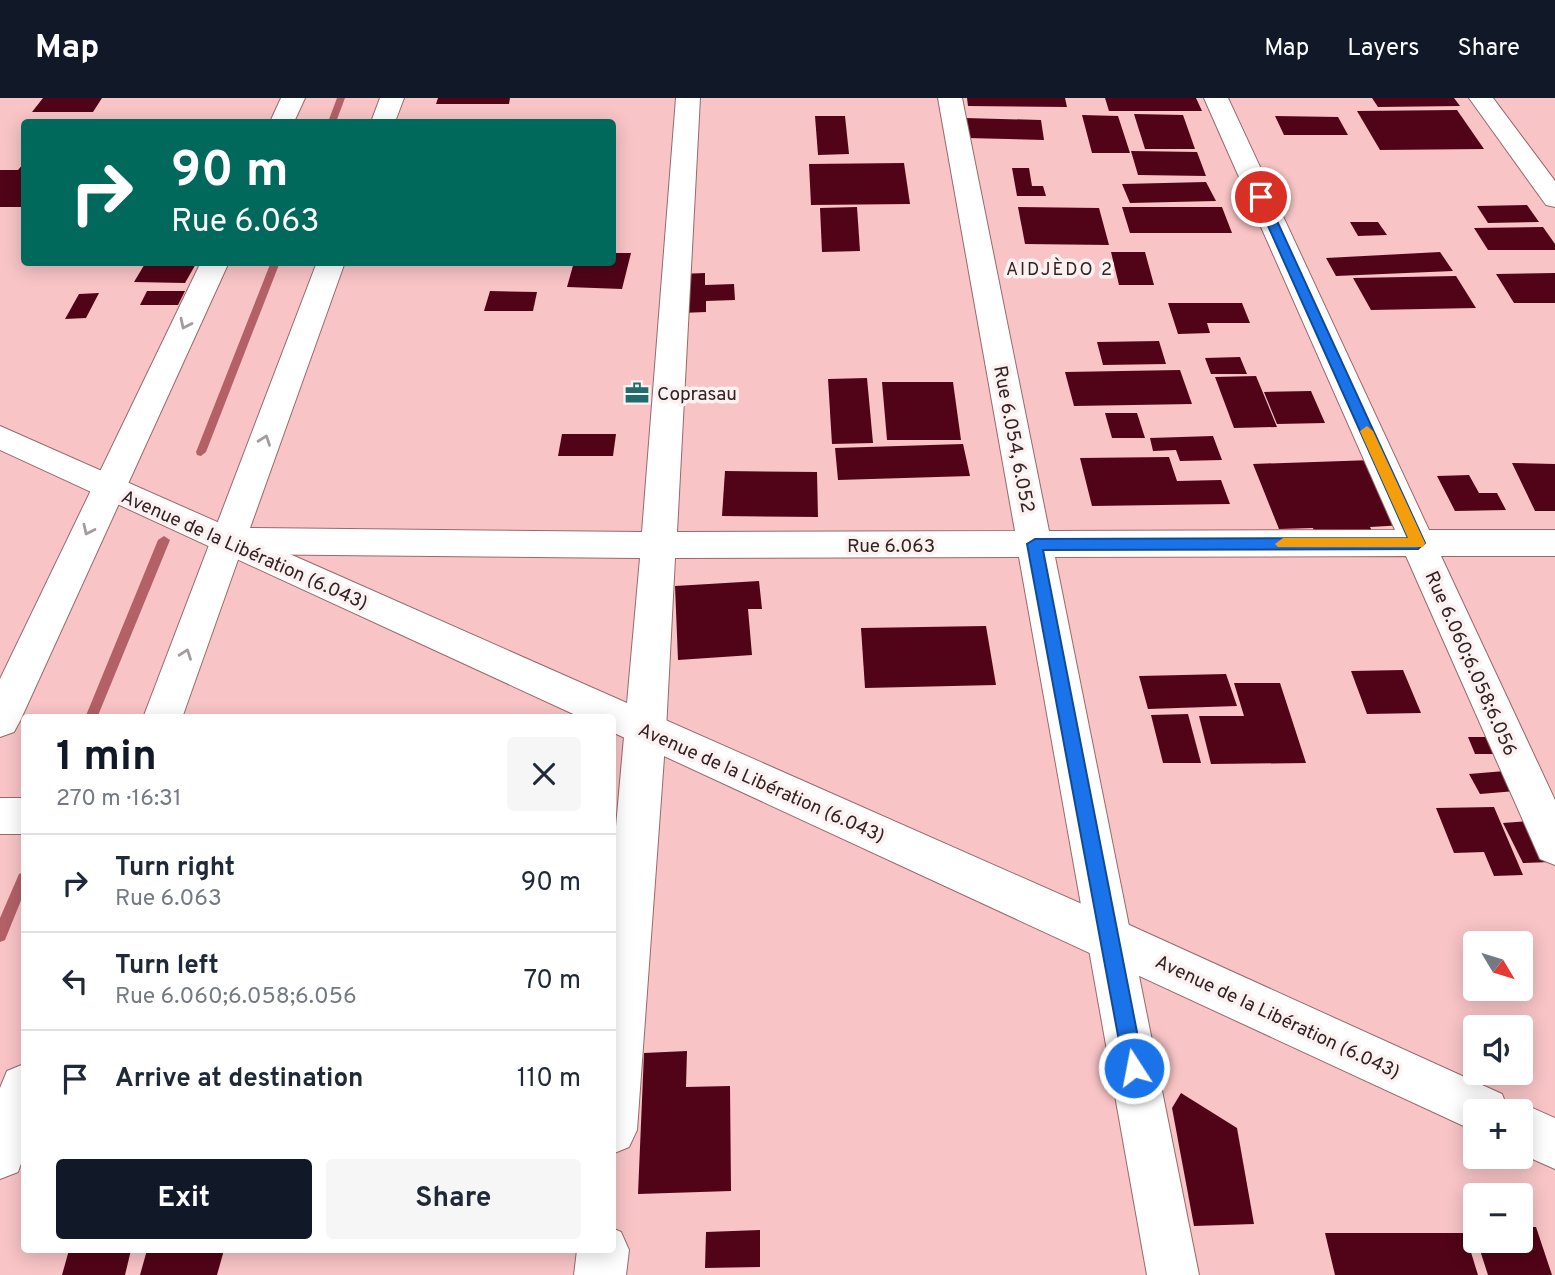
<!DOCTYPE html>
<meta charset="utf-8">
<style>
body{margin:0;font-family:Overpass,sans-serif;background:#f6f6f7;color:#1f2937;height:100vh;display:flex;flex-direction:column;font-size:26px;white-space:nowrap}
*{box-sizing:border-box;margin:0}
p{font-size:23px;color:#747a83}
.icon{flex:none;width:38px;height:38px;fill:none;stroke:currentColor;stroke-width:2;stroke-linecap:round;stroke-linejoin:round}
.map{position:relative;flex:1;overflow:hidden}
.panel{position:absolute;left:21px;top:616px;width:595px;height:539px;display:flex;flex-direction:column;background:#fff;border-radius:7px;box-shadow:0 4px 18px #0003}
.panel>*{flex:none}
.top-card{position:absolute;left:21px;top:21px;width:595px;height:147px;border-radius:7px;box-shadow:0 4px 18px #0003;background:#00695c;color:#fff;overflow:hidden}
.needle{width:46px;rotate:128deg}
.fabs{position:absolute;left:1463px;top:833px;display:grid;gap:14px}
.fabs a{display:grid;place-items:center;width:70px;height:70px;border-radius:7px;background:#fff;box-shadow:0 4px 18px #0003;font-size:35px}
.pin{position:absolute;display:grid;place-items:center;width:60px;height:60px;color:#fff;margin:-30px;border:4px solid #fff;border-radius:50%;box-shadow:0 2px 7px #0007}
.me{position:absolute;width:77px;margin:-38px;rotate:349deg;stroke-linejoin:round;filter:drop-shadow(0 0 5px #0008)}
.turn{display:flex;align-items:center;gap:24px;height:147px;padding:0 35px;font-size:32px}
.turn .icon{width:91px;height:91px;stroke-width:2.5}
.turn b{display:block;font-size:49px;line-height:60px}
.round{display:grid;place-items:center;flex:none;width:74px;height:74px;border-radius:7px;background:#f6f6f7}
.summary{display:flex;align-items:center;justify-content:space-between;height:119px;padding:0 35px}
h1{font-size:42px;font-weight:700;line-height:52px;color:#111827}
.action{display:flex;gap:14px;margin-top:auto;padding:14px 35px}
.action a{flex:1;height:80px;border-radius:7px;background:#111827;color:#fff;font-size:28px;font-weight:700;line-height:80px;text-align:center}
.action a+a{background:#f6f6f7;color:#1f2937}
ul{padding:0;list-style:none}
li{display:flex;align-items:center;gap:21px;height:98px;padding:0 35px;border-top:2px solid #e0e1e3}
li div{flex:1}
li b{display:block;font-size:26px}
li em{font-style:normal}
header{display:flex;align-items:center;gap:42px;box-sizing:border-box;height:98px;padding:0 35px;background:#111827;color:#fff}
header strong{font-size:33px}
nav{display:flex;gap:38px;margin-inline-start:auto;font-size:24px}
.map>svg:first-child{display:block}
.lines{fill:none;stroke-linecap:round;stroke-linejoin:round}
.stream{fill:#b36067;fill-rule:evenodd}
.building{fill:#510417}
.minor-casing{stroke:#98696c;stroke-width:2}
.secondary-casing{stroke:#98696c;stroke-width:2}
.minor{fill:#fff;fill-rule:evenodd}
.secondary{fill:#fff;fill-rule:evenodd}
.oneway{stroke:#a49b9c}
.route{fill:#1a73e8;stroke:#114b97;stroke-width:2}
.slow{fill:#f59e0b}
.labels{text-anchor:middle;stroke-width:7;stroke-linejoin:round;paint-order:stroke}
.far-neighbourhood-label{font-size:18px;letter-spacing:2px;fill:#342122;stroke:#fcf1f1}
.poi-label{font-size:19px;fill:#342122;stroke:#fcf1f1;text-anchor:start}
.street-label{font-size:19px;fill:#342122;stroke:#fcf1f1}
</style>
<header>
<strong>Map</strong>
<nav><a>Map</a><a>Layers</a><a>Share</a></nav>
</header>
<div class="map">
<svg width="1555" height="1177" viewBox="0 0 1555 1177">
<rect width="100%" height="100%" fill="#f8c4c6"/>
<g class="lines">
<!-- stream -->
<g class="stream">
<polygon points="337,0 345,0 336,24 328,24"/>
<polygon points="271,164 280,164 206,354 201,358 197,357 196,354"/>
<polygon points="164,438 170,442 97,620 85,620 158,442"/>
<polygon points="24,774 24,795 5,842 0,844 0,820 19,776"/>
</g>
</g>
<!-- building -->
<g class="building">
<polygon points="43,0 102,0 93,14 32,14"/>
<polygon points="438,0 510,0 509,6 436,6"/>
<polygon points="967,0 1065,0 1067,9 968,8"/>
<polygon points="1105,0 1196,0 1202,13 1109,13"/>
<polygon points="1372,0 1454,0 1460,8 1378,9"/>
<polygon points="1457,12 1484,51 1380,52 1357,13"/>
<polygon points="1134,16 1183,17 1195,51 1145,51"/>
<polygon points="1082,17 1118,18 1130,55 1092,55"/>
<polygon points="815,18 845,18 849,56 818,57"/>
<polygon points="1275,18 1338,19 1348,37 1284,37"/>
<polygon points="965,20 1041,22 1044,42 967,40"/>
<polygon points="1131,53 1197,54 1206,78 1138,77"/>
<polygon points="24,65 24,109 0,109 0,72 18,72"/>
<polygon points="904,65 910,106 811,107 809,66"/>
<polygon points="1012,70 1029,70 1032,88 1043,88 1046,98 1017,98"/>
<polygon points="1206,84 1216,103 1130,105 1122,86"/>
<polygon points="1527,107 1539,124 1488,125 1477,108"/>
<polygon points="857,109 860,153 822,154 820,110"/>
<polygon points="1018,109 1099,110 1109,147 1025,146"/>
<polygon points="1122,109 1222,109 1232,135 1130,135"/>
<polygon points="1350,124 1378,124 1387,137 1358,138"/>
<polygon points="1543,129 1555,146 1555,152 1488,152 1474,130"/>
<polygon points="1111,154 1145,154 1154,187 1119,187"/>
<polygon points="1440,154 1453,173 1336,178 1326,160"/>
<polygon points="612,155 631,155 622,191 567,189 574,164 612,164"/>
<polygon points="146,164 197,164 185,185 134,184"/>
<polygon points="705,175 705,187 734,186 735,202 706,203 706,214 681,215 680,176"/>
<polygon points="1555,175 1555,205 1514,205 1496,176"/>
<polygon points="1456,178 1476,210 1371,212 1353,180"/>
<polygon points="147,193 185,193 178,207 140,207"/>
<polygon points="490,193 537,194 533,213 484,213"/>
<polygon points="99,195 86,220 65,221 79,196"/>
<polygon points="1168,205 1242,205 1250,225 1207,225 1210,235 1178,236"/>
<polygon points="1159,243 1166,266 1103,267 1097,244"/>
<polygon points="1240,259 1247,276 1211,276 1205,260"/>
<polygon points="1180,272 1192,306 1074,308 1065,274"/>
<polygon points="1256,278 1277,329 1234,330 1215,279"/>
<polygon points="867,280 873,345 832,346 828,281"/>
<polygon points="882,284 953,284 961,342 887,342"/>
<polygon points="1311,293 1325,325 1277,326 1264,294"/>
<polygon points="1105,315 1137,315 1145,340 1112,340"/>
<polygon points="562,336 616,336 613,358 558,358"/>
<polygon points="1213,338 1222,362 1180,363 1176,352 1153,353 1150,340"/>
<polygon points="963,346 970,378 838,382 835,350"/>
<polygon points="1169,359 1177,383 1221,382 1230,406 1092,408 1080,360"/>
<polygon points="1373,362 1405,427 1370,429 1373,435 1315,437 1313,430 1279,431 1253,366"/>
<polygon points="1512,365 1555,366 1555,413 1535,413"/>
<polygon points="725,373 817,374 818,419 722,418"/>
<polygon points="1469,377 1479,395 1497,395 1506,412 1455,413 1437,378"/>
<polygon points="759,483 762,511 748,511 752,557 678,562 675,488"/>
<polygon points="986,528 996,587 865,590 861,530"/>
<polygon points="1403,572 1421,615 1367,616 1351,573"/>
<polygon points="1226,576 1237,608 1148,611 1139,578"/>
<polygon points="1234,585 1280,585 1306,665 1211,666 1199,618 1244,618"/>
<polygon points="1188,616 1201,665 1163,665 1151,617"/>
<polygon points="1468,639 1490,639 1497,656 1475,656"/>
<polygon points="1505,673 1516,693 1480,696 1469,676"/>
<polygon points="1494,709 1523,777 1494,778 1484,754 1454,755 1436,710"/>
<polygon points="1530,723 1550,764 1523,765 1503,725"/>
<polygon points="687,953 686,989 730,988 731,1093 638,1096 644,955"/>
<polygon points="1181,995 1237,1030 1254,1126 1194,1128 1172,1010"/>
<polygon points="1521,1129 1536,1129 1552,1177 1488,1177 1477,1143 1521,1143"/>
<polygon points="760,1132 760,1169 705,1170 706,1134"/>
<polygon points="1325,1135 1465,1135 1478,1177 1335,1177"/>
<polygon points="69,1152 131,1152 125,1177 62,1177"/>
<polygon points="147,1152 224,1152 217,1177 140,1177"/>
</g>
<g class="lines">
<!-- minor casing -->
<g class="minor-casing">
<g id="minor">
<polygon points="281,0 305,0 294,24 270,24"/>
<polygon points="380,0 404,0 395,24 371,24"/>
<polygon points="676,0 700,0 677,434 1015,433 938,0 962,0 1049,433 1395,432 1204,0 1228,0 1429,432 1555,432 1555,458 1441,458 1555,702 1555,767 1540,761 1406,458 1055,459 1199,1177 1147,1177 1019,459 675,460 666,632 637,1032 629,1049 612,1056 612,773 640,460 240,456 182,620 143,620 317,164 345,164 250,430 642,434"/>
<polygon points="1469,0 1493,0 1555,83 1555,109 1546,107"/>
<polygon points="201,164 229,164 20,623 14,634 0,639 0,581"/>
<rect x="0" y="700" width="24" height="36"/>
<polygon points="24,966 24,1057 18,1074 0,1081 0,990 7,973"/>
<polygon points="612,1130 621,1134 629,1152 626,1177 574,1177 577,1152 612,1152"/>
</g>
</g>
<!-- secondary casing -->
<g class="secondary-casing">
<polygon id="secondary" points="0,328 1125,825 1502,996 1508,1011 1521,1005 1555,1020 1555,1071 1521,1056 1521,1013 1475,1013 1475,1033 1468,1030 612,634 612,620 582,620 0,352"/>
</g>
<!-- minor -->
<use href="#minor" class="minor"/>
<!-- secondary -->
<use href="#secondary" class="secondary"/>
</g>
<!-- one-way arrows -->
<defs><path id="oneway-chevron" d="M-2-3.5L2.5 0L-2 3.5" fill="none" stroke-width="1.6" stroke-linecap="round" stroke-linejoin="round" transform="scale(1.75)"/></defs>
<g class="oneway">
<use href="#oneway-chevron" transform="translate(185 226) rotate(116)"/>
<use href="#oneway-chevron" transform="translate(265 342) rotate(-70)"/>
<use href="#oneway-chevron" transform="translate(88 432) rotate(115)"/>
<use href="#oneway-chevron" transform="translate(186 556) rotate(-70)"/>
</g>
<!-- route -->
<polygon class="route" points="1261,96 1266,99 1425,445 1418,451 1043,452 1144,970 1141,976 1134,979 1127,976 1124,970 1027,446 1035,441 1408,440 1255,99"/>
<!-- slow -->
<polygon class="slow" points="1367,328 1373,333 1425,445 1423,449 1278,449 1275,446 1283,440 1408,440 1360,333"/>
<!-- icons -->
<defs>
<g id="office-bare" transform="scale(1.89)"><path d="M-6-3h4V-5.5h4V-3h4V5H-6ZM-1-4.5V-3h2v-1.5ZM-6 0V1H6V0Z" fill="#206c6c" stroke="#fcf1f1" stroke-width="2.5" paint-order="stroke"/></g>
</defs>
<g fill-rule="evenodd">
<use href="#office-bare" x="637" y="295"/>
</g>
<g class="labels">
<!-- far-neighbourhood labels -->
<g class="far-neighbourhood-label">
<text x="1060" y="177">AIDJÈDO 2</text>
</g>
<!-- poi labels -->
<g class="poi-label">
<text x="657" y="302">Coprasau</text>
</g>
<!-- street labels -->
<g class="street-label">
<text transform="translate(1015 341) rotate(79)" y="7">Rue 6.054, 6.052</text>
<text x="891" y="454">Rue 6.063</text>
<text transform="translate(245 451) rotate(24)" y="7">Avenue de la Libération (6.043)</text>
<text transform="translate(1472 565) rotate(66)" y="7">Rue 6.060;6.058;6.056</text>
<text transform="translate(762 684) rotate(24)" y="7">Avenue de la Libération (6.043)</text>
<text transform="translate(1278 918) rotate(25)" y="7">Avenue de la Libération (6.043)</text>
</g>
</g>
</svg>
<div class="fabs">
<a><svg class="needle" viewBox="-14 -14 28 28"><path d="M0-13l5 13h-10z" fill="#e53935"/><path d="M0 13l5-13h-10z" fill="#747a83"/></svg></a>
<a><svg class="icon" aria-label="sound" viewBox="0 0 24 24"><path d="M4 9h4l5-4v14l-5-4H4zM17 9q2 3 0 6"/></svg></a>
<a>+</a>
<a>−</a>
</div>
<div class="pin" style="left:1261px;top:99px;background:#d93025"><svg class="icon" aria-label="arrive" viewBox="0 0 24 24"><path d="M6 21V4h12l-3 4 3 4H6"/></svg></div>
<svg class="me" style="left:1134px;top:970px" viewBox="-20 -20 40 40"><circle r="17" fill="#1a73e8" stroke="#fff" stroke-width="3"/><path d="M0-11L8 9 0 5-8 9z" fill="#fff"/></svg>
<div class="top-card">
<div class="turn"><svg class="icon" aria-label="right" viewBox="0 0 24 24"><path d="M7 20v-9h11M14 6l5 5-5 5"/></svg><div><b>90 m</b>Rue 6.063</div></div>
</div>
<section class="panel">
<div class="summary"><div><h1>1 min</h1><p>270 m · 16:31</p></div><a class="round"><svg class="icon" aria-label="close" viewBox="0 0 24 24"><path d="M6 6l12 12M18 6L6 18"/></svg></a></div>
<ul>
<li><svg class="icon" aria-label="right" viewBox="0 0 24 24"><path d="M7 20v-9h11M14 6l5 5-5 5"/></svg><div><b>Turn right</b><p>Rue 6.063</p></div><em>90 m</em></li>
<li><svg class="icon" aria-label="left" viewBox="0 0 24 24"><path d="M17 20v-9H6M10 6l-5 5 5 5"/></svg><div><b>Turn left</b><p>Rue 6.060;6.058;6.056</p></div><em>70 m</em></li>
<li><svg class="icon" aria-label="arrive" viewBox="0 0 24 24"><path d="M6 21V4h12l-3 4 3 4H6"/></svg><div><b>Arrive at destination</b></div><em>110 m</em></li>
</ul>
<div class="action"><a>Exit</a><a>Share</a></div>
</section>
</div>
